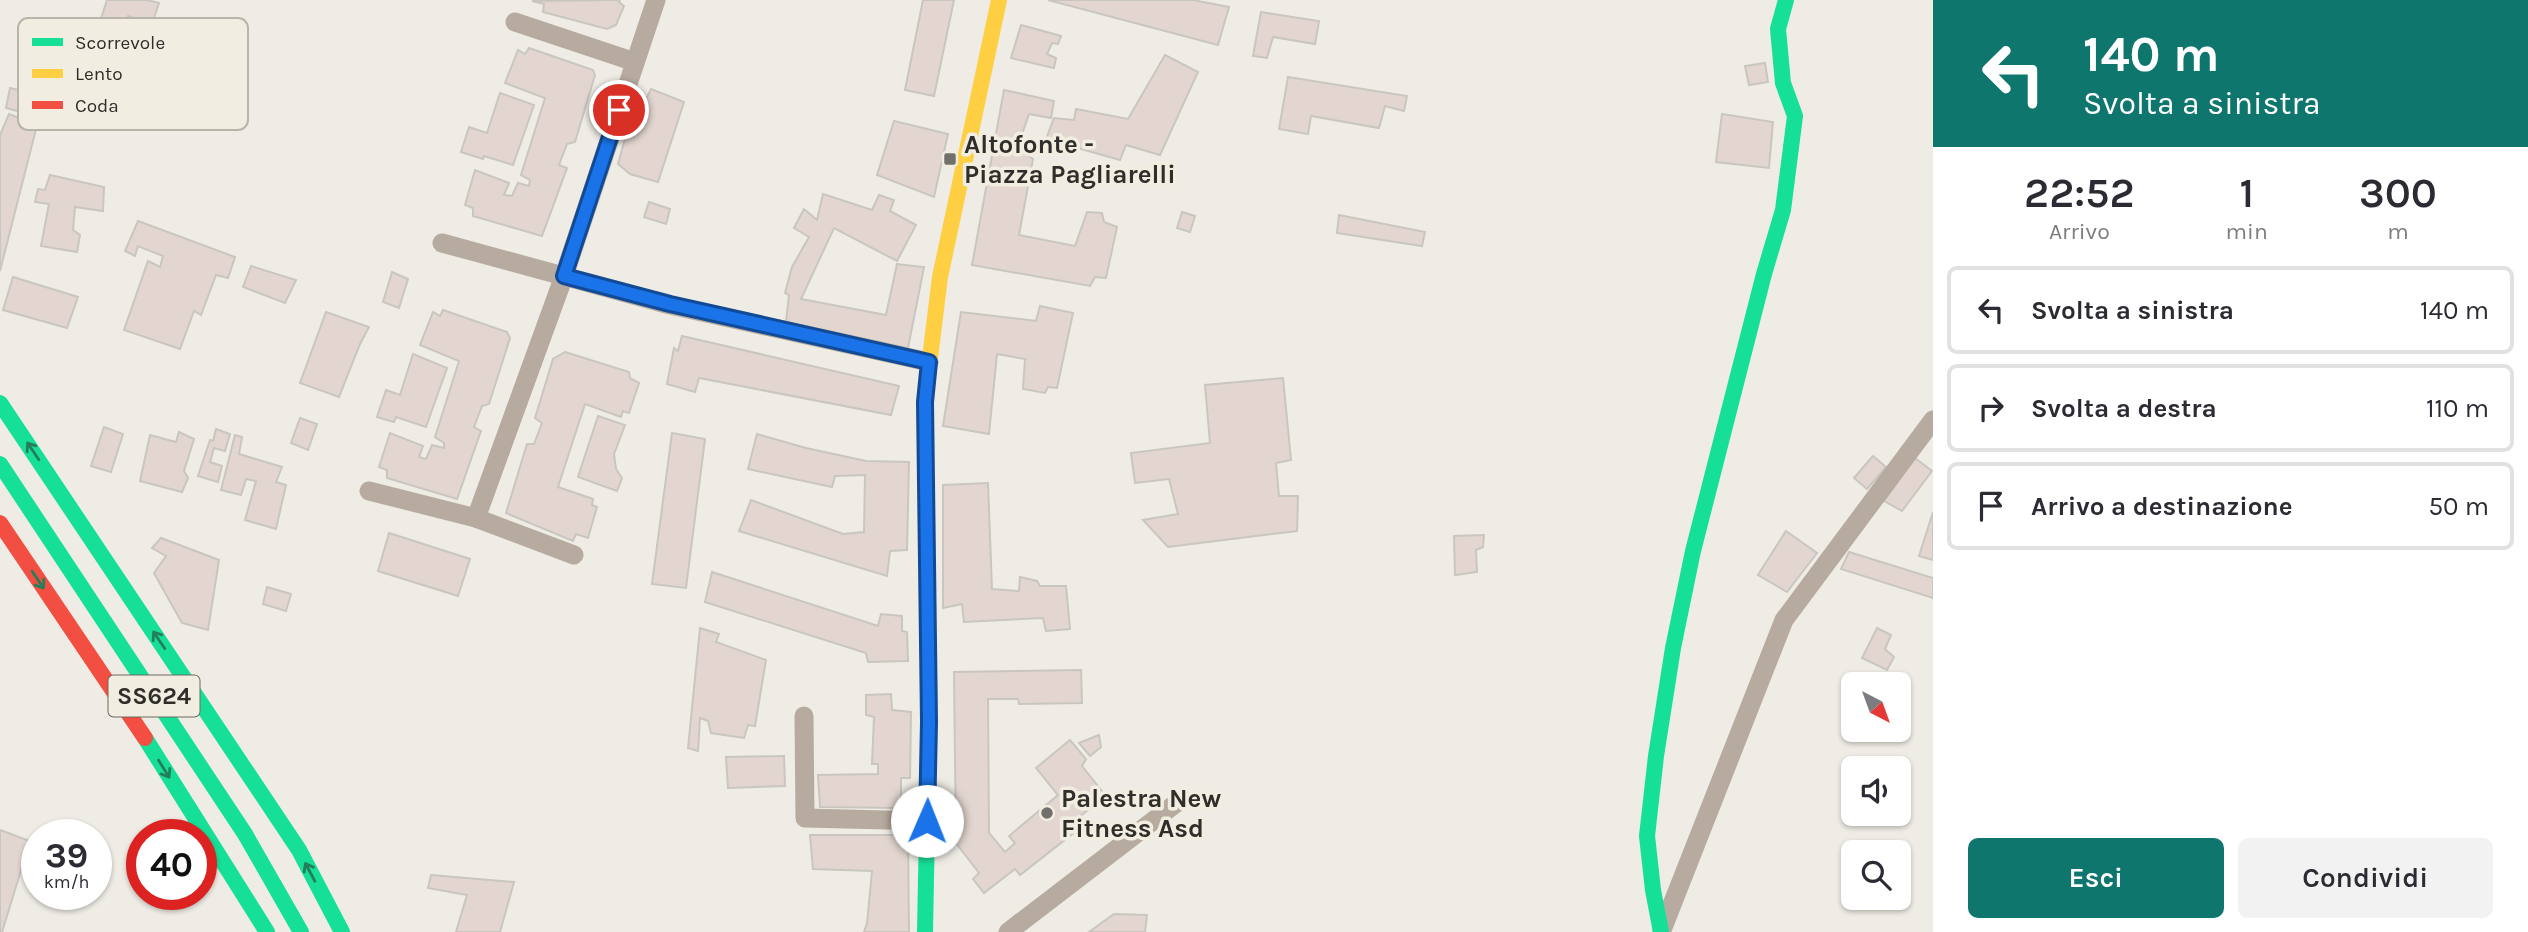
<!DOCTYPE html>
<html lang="it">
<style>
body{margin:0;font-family:Karla,sans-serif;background:#f2f2f3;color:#2b2b33;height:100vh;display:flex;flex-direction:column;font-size:26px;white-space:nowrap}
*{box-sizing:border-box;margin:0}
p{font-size:23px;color:#7c7c81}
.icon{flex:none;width:38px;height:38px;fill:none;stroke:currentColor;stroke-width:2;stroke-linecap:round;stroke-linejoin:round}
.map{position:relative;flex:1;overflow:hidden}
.side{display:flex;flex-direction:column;background:#fff;width:595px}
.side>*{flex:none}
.hud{background:#0f766e;color:#fff;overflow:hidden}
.needle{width:46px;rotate:139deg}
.tools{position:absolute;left:1841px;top:672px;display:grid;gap:14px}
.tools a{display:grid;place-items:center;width:70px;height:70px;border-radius:10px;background:#fff;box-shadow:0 2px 5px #0004;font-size:35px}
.speed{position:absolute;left:21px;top:819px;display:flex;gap:14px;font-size:35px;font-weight:700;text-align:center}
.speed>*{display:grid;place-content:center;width:91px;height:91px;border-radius:50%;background:#fff;box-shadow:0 2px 5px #0004;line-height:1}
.speed small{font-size:18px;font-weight:400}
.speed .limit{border:10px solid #d22;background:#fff;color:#111}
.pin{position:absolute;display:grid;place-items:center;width:60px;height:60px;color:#fff;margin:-30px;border:4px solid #fff;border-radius:50%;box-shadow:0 2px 7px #0007}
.me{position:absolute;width:77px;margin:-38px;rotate:1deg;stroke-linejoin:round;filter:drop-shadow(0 0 5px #0008)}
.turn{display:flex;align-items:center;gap:24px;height:147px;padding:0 35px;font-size:32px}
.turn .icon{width:91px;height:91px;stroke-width:2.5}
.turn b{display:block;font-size:49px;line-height:60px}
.eta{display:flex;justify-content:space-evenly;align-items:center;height:119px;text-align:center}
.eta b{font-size:42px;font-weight:600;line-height:49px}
.cta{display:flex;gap:14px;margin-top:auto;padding:14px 35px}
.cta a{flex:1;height:80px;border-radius:10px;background:#0f766e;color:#fff;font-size:28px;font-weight:600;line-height:80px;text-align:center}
.cta a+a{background:#f2f2f3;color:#2b2b33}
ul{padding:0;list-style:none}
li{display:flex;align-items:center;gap:21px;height:88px;margin:0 14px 10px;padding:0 21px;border:4px solid #e1e1e2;border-radius:10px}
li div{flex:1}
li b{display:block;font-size:26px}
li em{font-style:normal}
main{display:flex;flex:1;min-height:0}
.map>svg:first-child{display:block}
.building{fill:#e3d6d0;stroke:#c9c6c1;stroke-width:2}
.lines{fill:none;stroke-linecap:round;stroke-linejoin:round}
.street{stroke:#b7ab9f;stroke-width:19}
.fast{stroke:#16e098;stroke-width:16}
.slow{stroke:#ffcf43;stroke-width:16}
.jam{stroke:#f24e42;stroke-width:16}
.oneway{stroke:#247e5c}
.route-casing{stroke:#114b97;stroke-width:18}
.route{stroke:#1a73e8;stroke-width:12}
.poi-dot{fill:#72706b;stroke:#f1eee1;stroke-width:2.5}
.labels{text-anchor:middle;stroke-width:7;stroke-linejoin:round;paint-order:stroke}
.shield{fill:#f1eee1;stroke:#6a6861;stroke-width:2}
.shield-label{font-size:24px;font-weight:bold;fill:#302e2a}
.poi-label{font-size:26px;font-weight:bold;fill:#302e2a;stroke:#f1eee1;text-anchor:start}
.key{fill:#f1eee1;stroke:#b7b4aa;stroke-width:2}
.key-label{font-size:19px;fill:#302e2a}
</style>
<main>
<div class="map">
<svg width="1933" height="932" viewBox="0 0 1933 932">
<rect width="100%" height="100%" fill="#eeece4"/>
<!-- building -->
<g class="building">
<polygon points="107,0 147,0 159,3 152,24 128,16 122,37 147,45 143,68 91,54 96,41 84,37 85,28 98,28"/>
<polygon points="620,0 619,2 624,6 616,25 607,29 543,12 544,4 532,1"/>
<polygon points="923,0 954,0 934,96 905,90"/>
<polygon points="1048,0 1193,0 1229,7 1218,45"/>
<polygon points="1261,12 1319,21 1315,44 1273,37 1267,58 1253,56"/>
<polygon points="1021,25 1061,36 1058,44 1052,43 1047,54 1056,58 1054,68 1011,58"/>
<polygon points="529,48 593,70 595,75 575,142 567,144 559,165 567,168 542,236 473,216 473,208 465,205 475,170 509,183 504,195 512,196 518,183 529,186 530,180 521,175 545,98 505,83 518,50 525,54"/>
<polygon points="1165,55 1198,72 1160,155 1126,145 1120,160 1046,139 1054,118 1074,120 1076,109 1128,119"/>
<polygon points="1765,63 1768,82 1749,85 1745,66"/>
<polygon points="1288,77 1407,96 1404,111 1385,106 1379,128 1311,116 1308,134 1279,129"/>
<polygon points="10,88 40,95 36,116 6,108"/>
<polygon points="651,89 684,102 658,182 630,174 618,164 636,99 645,101"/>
<polygon points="1004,90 1054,101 1051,118 1029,114 1017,149 1033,159 1019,235 1075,246 1087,212 1102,213 1104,222 1117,227 1106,278 1095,277 1090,286 972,265"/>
<polygon points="500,93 534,105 513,165 484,156 483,159 461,152 469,127 487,133"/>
<polygon points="9,114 37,125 0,271 0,135"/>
<polygon points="1722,114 1773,122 1769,168 1716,162"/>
<polygon points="894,121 948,134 934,197 877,175"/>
<polygon points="50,175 104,187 103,211 75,207 73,230 80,235 77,252 41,246 49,204 35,202 38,189 45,190"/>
<polygon points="823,194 872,210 879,195 894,200 890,211 916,225 897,261 834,228 801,299 886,315 897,264 924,267 908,348 786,322 789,295 785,293 792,267 809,237 794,228 804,209 817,220"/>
<polygon points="649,202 670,209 666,224 644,217"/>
<polygon points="1182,212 1195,216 1190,232 1177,228"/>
<polygon points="1339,215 1425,232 1422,246 1337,233"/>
<polygon points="138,221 235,257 228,278 216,275 201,315 194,311 180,349 124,330 148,261 160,267 163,256 138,246 135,256 125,251"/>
<polygon points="251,266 296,280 285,303 243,287"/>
<polygon points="392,272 408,279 399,308 383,302"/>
<polygon points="13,277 78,297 67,328 3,310"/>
<polygon points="1040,306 1073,313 1057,388 1048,387 1045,393 1023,389 1025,359 997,354 989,434 943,426 961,312 1036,321"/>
<polygon points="443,310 507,332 510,338 489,404 482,406 474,427 481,431 457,499 387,478 387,470 379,467 390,433 423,446 419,457 426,459 432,445 444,448 444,443 435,437 459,361 420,345 433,312 440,316"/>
<polygon points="326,312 369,327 360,344 339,397 300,383"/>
<polygon points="682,336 899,386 891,415 699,378 695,392 667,384 674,348 678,351"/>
<polygon points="565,352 629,372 630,378 639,383 629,413 623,411 621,417 585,404 558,487 593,499 592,505 597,507 588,538 576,534 573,541 506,513 527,444 534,444 542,423 535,418 553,359"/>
<polygon points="413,354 447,368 426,427 396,417 394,422 377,417 386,390 400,395"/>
<polygon points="1283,378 1291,460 1276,463 1279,496 1298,496 1297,531 1168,547 1143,520 1178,514 1169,479 1135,483 1131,453 1210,443 1205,385"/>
<polygon points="598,416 625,425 614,454 616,469 622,478 617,491 578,477"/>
<polygon points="300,418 317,424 308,450 291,443"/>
<polygon points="104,427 123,434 111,472 91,466"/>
<polygon points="216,429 230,434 225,451 214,448 210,462 222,466 218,482 198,476 210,440 213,441"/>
<polygon points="179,432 194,439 184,471 188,478 182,492 140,481 150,435 176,442"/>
<polygon points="672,433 705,439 686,588 652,584"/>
<polygon points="757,434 806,448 866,461 909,462 907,550 890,551 887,576 739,531 751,500 843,534 864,532 865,475 835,476 832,487 748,469"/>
<polygon points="235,435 242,437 239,454 282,467 276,482 286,485 276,529 245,520 256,481 246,479 241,495 221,490"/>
<polygon points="1873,456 1886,467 1867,489 1854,478"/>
<polygon points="1915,458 1932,471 1902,511 1884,501"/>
<polygon points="988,483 992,589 1019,591 1020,577 1037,581 1040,586 1066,586 1070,629 1046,631 1043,618 964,622 962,604 943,608 943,485"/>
<polygon points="1933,512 1933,560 1919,556"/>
<polygon points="1786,531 1817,553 1787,592 1758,575"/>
<polygon points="389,533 470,559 458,596 378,571"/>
<polygon points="1484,535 1483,547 1476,550 1477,572 1455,575 1454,536"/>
<polygon points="161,538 219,560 208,630 182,623 154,573 166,556 152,548"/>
<polygon points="1849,552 1933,578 1933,598 1841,569"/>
<polygon points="712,572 878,626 881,614 902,616 902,631 907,632 908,661 868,662 866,653 705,602"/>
<polygon points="267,587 291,594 286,611 263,604"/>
<polygon points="700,628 719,634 716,642 766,660 755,726 748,725 744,738 711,733 708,721 700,718 698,751 688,748"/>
<polygon points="1877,628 1891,635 1885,649 1894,657 1887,670 1862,658"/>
<polygon points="1081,670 1082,703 1019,704 1018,699 988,699 989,833 1005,852 1015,843 1009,836 1058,795 1036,768 1070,740 1086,759 1082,766 1106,796 1074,821 1080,828 1020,875 1015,869 984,893 973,879 979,873 956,843 954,672"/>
<polygon points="891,694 892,710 911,712 910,778 901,778 901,808 820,807 818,775 878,774 878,764 872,764 874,717 866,715 866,695"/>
<polygon points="1099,735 1101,747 1090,756 1079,743"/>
<polygon points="784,756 785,786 728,788 726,757"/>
<polygon points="0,830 30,841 2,932 0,932"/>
<polygon points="810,835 908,835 909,932 864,932 867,923 872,871 813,869"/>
<polygon points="431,875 514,882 500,932 456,932 467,895 428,888"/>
<polygon points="1114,914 1147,915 1145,932 1089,932"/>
</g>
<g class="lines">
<!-- street -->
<g class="street">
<polyline points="515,22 635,62"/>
<polyline points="442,243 670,305 929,362"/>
<polyline points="369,491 476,518 574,555"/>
<polyline points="476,518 564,276 656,0"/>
<polyline points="804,716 805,818 927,821"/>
<polyline points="1662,930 1784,620 1933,420"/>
<polyline points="1008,932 1179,801"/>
</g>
<!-- fast -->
<g class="fast">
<polyline points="0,403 299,850 342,932"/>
<polyline points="0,464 245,834 301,932"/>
<polyline points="145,738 267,932"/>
<polyline points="925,932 929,722 925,402 930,358"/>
<polyline points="1661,932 1653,890 1647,836 1656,756 1673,648 1693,551 1764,274 1783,210 1795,116 1783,83 1778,29 1786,0"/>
</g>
<!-- slow -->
<polyline class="slow" points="930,358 940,277 999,0"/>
<!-- jam -->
<polyline class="jam" points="0,523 145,738"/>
</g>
<!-- one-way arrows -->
<defs><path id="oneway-shaft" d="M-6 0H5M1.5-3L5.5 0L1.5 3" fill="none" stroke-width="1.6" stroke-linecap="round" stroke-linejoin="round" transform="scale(1.75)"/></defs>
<g class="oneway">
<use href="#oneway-shaft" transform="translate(33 451) rotate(-124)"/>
<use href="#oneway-shaft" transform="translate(38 580) rotate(56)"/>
<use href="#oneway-shaft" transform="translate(159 640) rotate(-124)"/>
<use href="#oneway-shaft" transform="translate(164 769) rotate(58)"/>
<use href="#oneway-shaft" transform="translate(310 872) rotate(-118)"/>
</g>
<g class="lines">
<!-- route casing -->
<g class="route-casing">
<polyline id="route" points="619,110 564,276 670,304 929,362 925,402 929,722 927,821"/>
</g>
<!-- route -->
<use href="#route" class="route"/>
</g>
<!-- markers -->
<g class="poi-dot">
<rect x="943" y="152" width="14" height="14" rx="3.5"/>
<circle cx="1047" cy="813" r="7"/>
</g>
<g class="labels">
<!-- shield labels -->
<rect class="shield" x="108.5" y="675.5" width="91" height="41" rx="5"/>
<g class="shield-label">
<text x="154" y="704">SS624</text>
</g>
<!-- poi labels -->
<g class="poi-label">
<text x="964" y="153">Altofonte -<tspan x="964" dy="30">Piazza Pagliarelli</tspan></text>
<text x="1061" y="807">Palestra New<tspan x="1061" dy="30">Fitness Asd</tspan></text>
</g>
</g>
<!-- legend -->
<rect x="18" y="18" width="230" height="112" rx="10" class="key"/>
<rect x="32" y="38" width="31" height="8" fill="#16e098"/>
<rect x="32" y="69" width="31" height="9" fill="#ffcf43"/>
<rect x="32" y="101" width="31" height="8" fill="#f24e42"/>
<g class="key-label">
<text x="75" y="49">Scorrevole</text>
<text x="75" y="80">Lento</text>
<text x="75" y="112">Coda</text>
</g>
</svg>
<div class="tools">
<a><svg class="needle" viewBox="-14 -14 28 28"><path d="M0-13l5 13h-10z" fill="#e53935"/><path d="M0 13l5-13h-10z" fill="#7c7c81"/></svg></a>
<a><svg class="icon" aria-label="sound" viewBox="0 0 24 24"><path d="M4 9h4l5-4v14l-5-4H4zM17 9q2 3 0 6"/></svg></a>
<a><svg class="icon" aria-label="search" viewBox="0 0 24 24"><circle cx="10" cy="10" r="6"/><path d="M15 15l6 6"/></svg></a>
</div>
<div class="speed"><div>39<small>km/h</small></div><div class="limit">40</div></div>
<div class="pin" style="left:619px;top:110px;background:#d93025"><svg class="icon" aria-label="arrive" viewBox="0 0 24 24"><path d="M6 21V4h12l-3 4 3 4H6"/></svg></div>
<svg class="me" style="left:927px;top:821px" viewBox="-20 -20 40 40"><circle r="19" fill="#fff"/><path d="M0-13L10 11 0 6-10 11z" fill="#1a73e8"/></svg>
</div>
<section class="side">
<div class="hud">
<div class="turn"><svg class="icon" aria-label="left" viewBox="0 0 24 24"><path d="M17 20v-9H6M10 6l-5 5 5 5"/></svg><div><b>140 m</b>Svolta a sinistra</div></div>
</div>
<div class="eta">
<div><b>22:52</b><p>Arrivo</p></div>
<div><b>1</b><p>min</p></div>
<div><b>300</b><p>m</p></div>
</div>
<ul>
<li><svg class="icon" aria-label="left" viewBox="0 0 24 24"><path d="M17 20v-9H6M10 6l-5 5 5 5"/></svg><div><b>Svolta a sinistra</b></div><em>140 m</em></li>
<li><svg class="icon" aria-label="right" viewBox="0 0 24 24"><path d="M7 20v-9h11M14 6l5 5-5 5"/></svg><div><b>Svolta a destra</b></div><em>110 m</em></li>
<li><svg class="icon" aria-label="arrive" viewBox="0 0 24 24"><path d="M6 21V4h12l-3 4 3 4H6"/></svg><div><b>Arrivo a destinazione</b></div><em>50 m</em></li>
</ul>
<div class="cta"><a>Esci</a><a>Condividi</a></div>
</section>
</main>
